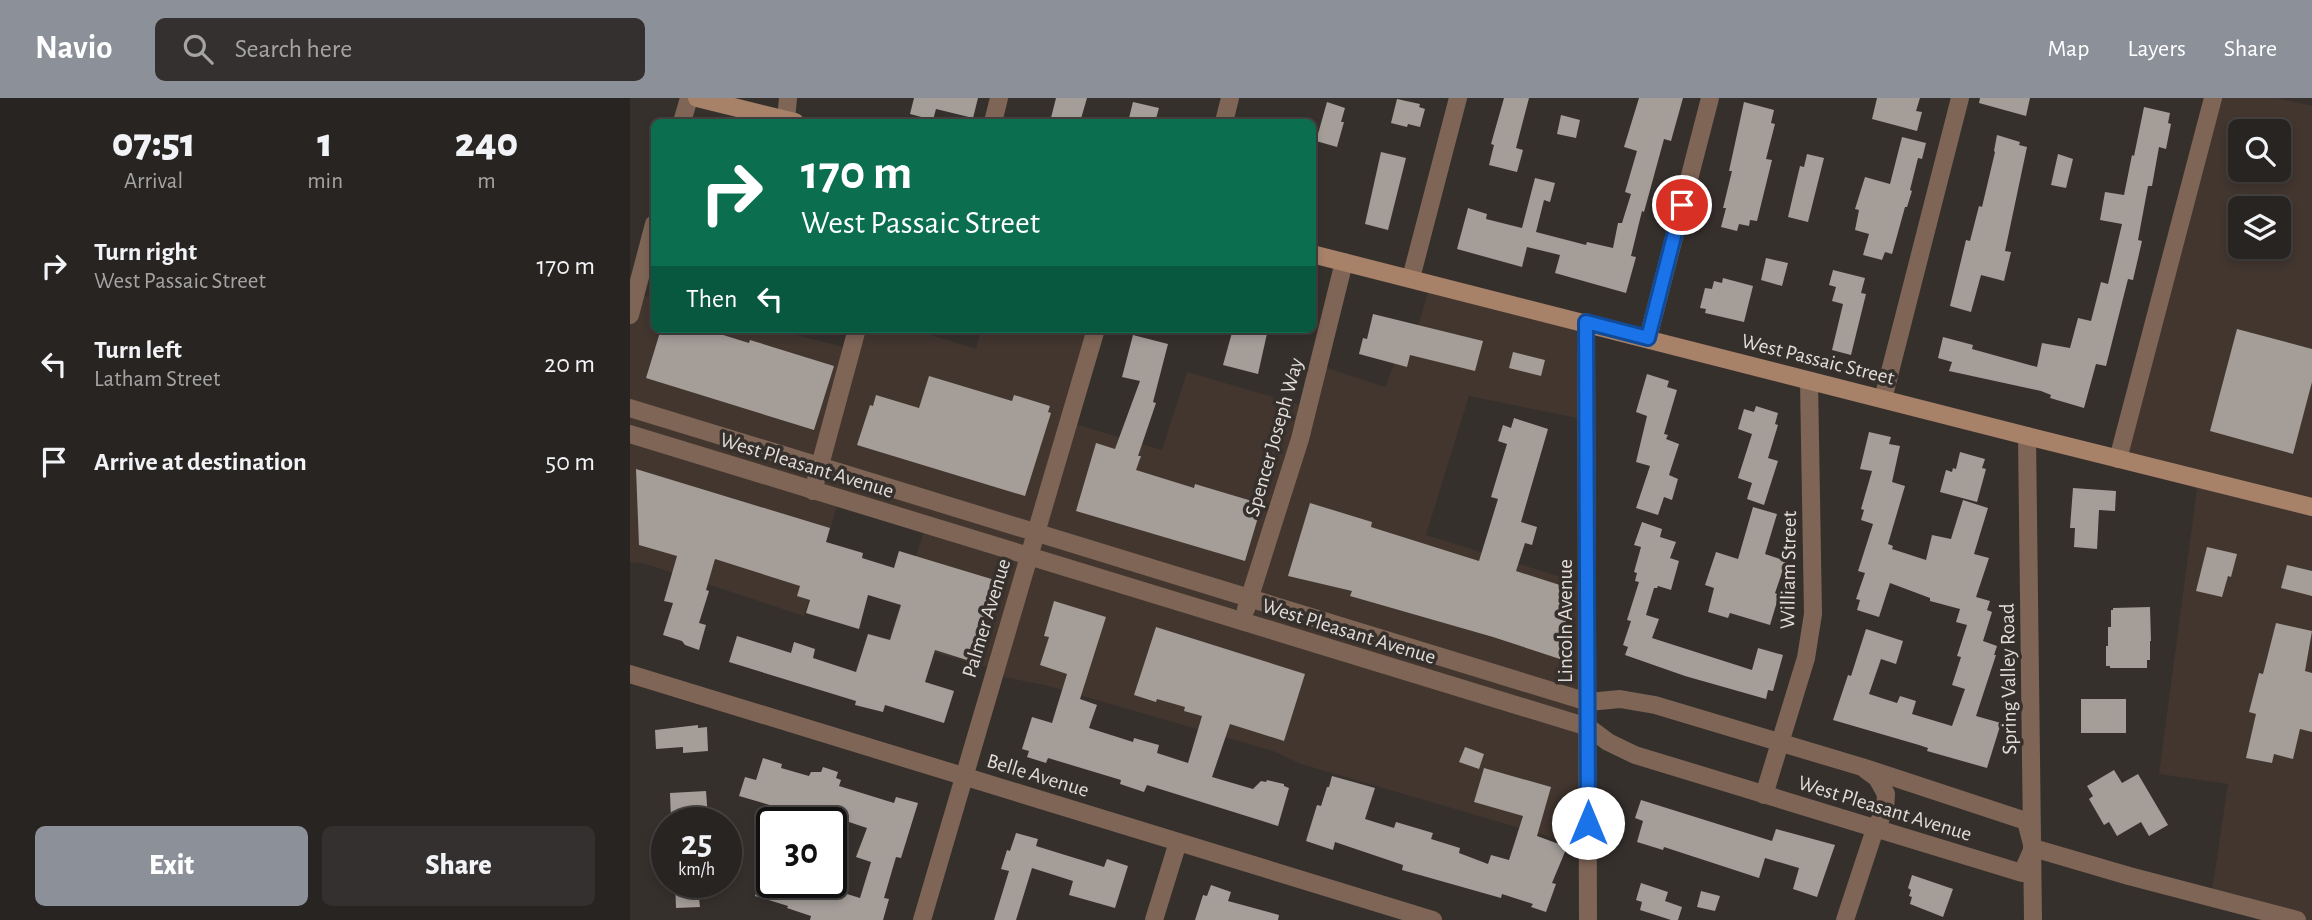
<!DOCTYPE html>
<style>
body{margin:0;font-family:"Alegreya Sans",sans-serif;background:#34302f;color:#f1f3f6;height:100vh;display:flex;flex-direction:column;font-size:26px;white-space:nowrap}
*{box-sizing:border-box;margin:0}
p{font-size:23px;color:#a5a4a5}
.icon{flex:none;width:38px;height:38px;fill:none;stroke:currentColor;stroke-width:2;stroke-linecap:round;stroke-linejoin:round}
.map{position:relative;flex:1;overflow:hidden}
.side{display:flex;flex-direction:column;background:#282422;width:630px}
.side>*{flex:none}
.guide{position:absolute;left:21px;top:21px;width:665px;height:214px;border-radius:10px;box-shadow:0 4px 10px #0003,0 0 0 2px #444140;background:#0b6e4f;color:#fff;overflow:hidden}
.fabs{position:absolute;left:1598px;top:21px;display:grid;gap:14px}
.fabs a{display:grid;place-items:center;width:63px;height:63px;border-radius:10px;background:#282422;box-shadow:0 4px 10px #0003,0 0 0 2px #444140;font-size:35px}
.speed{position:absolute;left:21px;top:709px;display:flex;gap:14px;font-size:35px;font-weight:700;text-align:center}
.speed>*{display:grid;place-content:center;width:91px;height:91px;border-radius:50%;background:#282422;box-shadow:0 4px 10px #0003,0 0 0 2px #444140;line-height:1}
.speed small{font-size:18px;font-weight:400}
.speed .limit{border:4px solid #111;border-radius:10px;background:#fff;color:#111}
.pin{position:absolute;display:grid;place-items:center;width:60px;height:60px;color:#fff;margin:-30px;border:4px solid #fff;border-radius:50%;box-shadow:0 2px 7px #0007}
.me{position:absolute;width:77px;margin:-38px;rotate:0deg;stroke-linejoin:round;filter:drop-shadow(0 0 5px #0008)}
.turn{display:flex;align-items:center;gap:24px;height:147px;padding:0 35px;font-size:32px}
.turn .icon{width:91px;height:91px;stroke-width:2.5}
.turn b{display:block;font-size:49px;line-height:60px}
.then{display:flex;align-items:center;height:66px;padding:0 35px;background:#0003;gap:14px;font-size:26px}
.eta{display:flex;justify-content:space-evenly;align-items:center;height:119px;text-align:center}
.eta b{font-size:42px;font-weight:800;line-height:49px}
.button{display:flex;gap:14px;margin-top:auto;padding:14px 35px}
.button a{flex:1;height:80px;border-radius:10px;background:#8c9099;color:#fff;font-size:28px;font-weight:800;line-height:80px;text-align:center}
.button a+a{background:#34302f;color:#f1f3f6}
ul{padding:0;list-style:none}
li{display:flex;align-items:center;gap:21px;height:98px;padding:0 35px}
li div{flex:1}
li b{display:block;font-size:26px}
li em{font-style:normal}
header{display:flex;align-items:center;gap:42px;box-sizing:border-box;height:98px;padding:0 35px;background:#8c9099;color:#fff}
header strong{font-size:33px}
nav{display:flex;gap:38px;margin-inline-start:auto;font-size:24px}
.search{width:490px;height:63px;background:#34302f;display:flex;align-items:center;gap:18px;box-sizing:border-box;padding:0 24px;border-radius:10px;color:#a5a4a5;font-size:26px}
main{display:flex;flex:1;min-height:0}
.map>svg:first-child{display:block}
.built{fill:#42362f;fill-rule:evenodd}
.building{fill:#a49d98}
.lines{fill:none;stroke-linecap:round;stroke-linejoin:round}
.minor{stroke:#7e6556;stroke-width:18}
.tertiary{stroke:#7e6556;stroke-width:18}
.secondary{stroke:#a88169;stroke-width:18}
.route-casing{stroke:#114b97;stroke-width:18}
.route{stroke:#1a73e8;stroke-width:12}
.labels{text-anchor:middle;stroke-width:7;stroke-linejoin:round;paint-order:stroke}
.street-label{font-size:21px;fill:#e1ddda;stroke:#36302d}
</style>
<header>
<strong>Navio</strong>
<div class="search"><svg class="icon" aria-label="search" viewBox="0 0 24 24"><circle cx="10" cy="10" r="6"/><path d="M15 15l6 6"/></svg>Search here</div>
<nav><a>Map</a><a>Layers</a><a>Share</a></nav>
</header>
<main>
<section class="side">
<div class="eta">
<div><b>07:51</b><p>Arrival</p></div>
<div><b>1</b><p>min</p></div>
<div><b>240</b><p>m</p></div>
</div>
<ul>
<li><svg class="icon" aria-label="right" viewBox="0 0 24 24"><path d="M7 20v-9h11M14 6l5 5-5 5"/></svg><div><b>Turn right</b><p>West Passaic Street</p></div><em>170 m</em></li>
<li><svg class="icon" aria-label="left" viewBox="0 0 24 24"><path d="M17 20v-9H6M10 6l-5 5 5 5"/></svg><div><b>Turn left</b><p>Latham Street</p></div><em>20 m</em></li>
<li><svg class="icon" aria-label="arrive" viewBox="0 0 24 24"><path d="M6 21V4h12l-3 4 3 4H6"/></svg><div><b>Arrive at destination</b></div><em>50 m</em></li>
</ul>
<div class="button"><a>Exit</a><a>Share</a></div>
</section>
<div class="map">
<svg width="1682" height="822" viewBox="0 0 1682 822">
<rect width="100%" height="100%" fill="#36302d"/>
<!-- built -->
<g class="built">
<path d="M 1583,0 L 1647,0 L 1682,8 L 1682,822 L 1667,822 L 1581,800 L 1598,686 L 1529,676 L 1567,391 L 1488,361 ZM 1610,33 L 1648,33 L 1648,72 L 1610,72 ZM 1610,110 L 1648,110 L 1648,149 L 1610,149 Z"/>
<polygon points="0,177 10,180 6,196 24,200 24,231 143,231 221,251 227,231 281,231 346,251 351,231 465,231 438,324 532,352 557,274 677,309 688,267 755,289 769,254 779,257 801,185 956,224 957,322 839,298 796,437 957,487 958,750 671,666 643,653 415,587 363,577 364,571 259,542 296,427 209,401 174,518 13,465 0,464"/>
</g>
<!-- building -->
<g class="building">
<polygon points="284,0 348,0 343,20 306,11 303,22 280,16"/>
<polygon points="426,0 457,0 450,24 420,24"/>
<polygon points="874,0 899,0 886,50 893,52 887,74 859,67 864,47 861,46"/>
<polygon points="1009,0 1053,0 1041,43 1034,41 1014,114 1012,113 1001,158 1006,159 996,195 925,175 930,157 897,149 892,169 827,151 838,110 857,116 856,121 892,130 905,80 925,85 920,104 914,102 906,134 956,147 957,144 983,150 988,125 992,125 1001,96 995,94 1007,53 994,49"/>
<polygon points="1247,0 1290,0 1286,13 1292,14 1287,33 1242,21"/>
<polygon points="1350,0 1400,0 1396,18 1349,5"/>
<polygon points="767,1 790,6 789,9 795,11 790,29 778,26 777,29 761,25"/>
<polygon points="503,4 529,10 525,24 498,24"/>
<polygon points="697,4 715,10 711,24 714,24 707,49 686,43"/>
<polygon points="1114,4 1144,12 1141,25 1145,26 1136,61 1142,62 1127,123 1120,122 1119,128 1109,126 1107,133 1091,129 1096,110 1093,110 1102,73 1099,73"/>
<polygon points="1514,9 1540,15 1538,25 1541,26 1536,51 1529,49 1522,88 1518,88 1508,142 1512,143 1503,182 1498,181 1476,268 1466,266 1454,310 1420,300 1421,297 1411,293 1319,273 1322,264 1308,260 1313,239 1343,247 1342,251 1407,269 1412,245 1440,250 1448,220 1461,223 1471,184 1478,186 1492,126 1470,122 1475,94 1494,97 1502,57 1504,58"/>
<polygon points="931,17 950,22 946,40 927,36"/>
<polygon points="1367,37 1390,44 1389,47 1397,49 1375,153 1381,154 1374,183 1351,177 1341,214 1320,208 1336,142 1340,143 1349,108 1352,109 1365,54 1364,53"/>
<polygon points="1272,39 1296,45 1292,61 1288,60 1280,92 1282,93 1277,109 1275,109 1262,156 1255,154 1252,162 1233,157 1239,136 1225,132 1229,112 1225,111 1235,79 1260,86"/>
<polygon points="751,54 776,60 758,132 735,126"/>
<polygon points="1177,56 1194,60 1178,124 1158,119 1170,68 1174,69"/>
<polygon points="1428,56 1443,61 1436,90 1421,87"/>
<polygon points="1136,160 1158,165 1152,188 1131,182"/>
<polygon points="1203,172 1235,180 1231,195 1236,196 1221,257 1202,252 1213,206 1202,203 1206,189 1199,187"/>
<polygon points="1093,180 1123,188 1114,224 1075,215 1076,211 1070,210 1075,190 1082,191 1084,183 1092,185"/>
<polygon points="743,216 853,243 845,273 780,257 777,269 729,256 733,240 737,241"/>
<polygon points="31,231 74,231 119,245 120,242 204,268 184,332 16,280"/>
<polygon points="603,231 638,231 628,276 593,267"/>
<polygon points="1607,231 1682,251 1682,284 1663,356 1580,333"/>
<polygon points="503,237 538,246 523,304 526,305 508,358 511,358 506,372 564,390 565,386 632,406 615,463 446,413 466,345 485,351 510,283 492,279"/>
<polygon points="883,254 915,262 911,278 879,270"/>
<polygon points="1017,276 1039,283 1037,289 1047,292 1034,336 1038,337 1036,341 1049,346 1039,377 1048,381 1042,402 1034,399 1028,417 1006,410 1020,368 1006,364 1017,318 1006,314"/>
<polygon points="299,278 382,303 384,297 420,308 418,314 421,315 395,398 227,347 240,307 243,308 246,297 289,310"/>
<polygon points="1126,308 1148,315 1145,326 1148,327 1138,360 1148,363 1134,407 1117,401 1122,385 1108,380 1122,336 1108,331 1114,311 1124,314"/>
<polygon points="884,320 918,331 891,424 907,429 902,447 895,445 886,473 936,489 936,563 863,539 720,498 722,493 658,478 680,405 742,424 741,429 849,463 868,401 861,399 877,346 868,343 873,327 881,330"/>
<polygon points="1239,334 1261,339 1259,346 1270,348 1262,384 1275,388 1258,446 1263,448 1262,451 1296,462 1302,437 1321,441 1333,402 1358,410 1344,456 1359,460 1346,499 1360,503 1357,512 1362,514 1353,543 1367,548 1364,557 1366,557 1346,618 1371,625 1357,670 1297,653 1298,650 1289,647 1203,622 1218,577 1221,578 1236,531 1273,543 1266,566 1251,561 1239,596 1267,605 1270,598 1286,603 1282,616 1322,628 1335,591 1322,587 1331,559 1327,558 1337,527 1326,524 1330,511 1300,503 1300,500 1260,485 1249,519 1227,512 1230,502 1226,501 1235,475 1228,473 1243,426 1231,422 1234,412 1231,411 1242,373 1230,371"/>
<polygon points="1330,354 1355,361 1352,370 1356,371 1347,404 1310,394 1316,372 1322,374 1323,370 1326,371"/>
<polygon points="6,371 200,430 196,444 233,455 232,460 264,470 269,453 368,483 353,532 350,531 340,563 305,552 295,584 324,593 314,625 255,607 253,614 225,607 226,603 99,564 107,538 161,555 164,544 185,551 183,560 226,574 238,536 260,542 271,507 238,497 229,531 176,515 180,502 167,498 170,488 85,461 76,492 79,493 69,525 76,527 69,552 55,547 52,543 33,537 43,505 34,503 47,458 9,447"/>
<polygon points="1443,390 1486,393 1485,413 1469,412 1467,451 1444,449 1445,430 1440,430"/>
<polygon points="1123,409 1147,416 1135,456 1156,463 1145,495 1149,497 1140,527 1100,515 1098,520 1078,514 1084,490 1075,487 1086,454 1108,461"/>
<polygon points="1012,424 1032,431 1030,439 1046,444 1040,460 1049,463 1041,492 1028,488 1027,490 1024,490 1016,517 1029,521 1022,540 1122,572 1128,550 1153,557 1143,593 1138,592 1136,601 1055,578 995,557 998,549 993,547 1001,523 997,522 1009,484 1005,483 1007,475 1004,474 1011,449 1004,447"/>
<polygon points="1577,449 1607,456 1601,479 1598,478 1592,499 1566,493"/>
<polygon points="1657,467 1682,473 1682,498 1651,490"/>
<polygon points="424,503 476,519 450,601 467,607 459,630 503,644 504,640 529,647 527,655 558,665 572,618 554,613 555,609 527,601 526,604 504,597 526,529 675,576 654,643 600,626 582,679 623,691 631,683 636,684 637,682 654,686 654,688 659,690 648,728 517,687 514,694 490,686 491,682 418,660 416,665 397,659 399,653 392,651 402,619 422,625 437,576 410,567 419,539 414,538"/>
<polygon points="1520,509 1521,543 1520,543 1520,562 1517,562 1517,570 1480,570 1480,568 1476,568 1476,548 1478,548 1478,529 1481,529 1481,512 1483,512 1483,510"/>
<polygon points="1646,525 1682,533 1675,573 1682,575 1682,634 1670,631 1663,661 1644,656 1642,665 1616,660 1626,616 1619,614 1629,575 1633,576"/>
<rect x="1451" y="601" width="45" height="34"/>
<polygon points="68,627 68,630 77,629 78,653 53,655 53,649 26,651 25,632"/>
<polygon points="835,649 854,656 849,671 829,664"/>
<polygon points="133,660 152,666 151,670 179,678 181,674 191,674 193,669 208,674 206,680 211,682 209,688 264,705 266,699 288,705 271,760 266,759 254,800 259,801 253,822 180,822 181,818 157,810 158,808 125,798 130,784 157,784 156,788 188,799 191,788 230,800 241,764 226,759 237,730 219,724 157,724 160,713 109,698 115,679 126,682"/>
<polygon points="854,670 921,689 907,738 937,749 922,785 926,786 916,814 901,809 903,806 872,796 871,800 772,772 773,767 705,744 703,752 676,743 687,707 691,708 697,689 699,689 702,678 745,690 735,721 764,730 766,724 803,735 801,741 830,750 829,755 858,766 861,757 879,762 893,718 844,704"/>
<polygon points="1484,672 1492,685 1508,676 1538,727 1519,738 1511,724 1487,738 1479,724 1474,727 1459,701 1463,698 1457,688"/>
<polygon points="76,693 78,720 41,722 40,695"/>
<polygon points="1011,702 1142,743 1146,731 1205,747 1187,799 1163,791 1169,770 1135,760 1129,780 1034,749 1033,752 1007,744 1013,723 1005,720"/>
<polygon points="386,735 408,741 406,748 474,769 477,761 498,768 485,810 439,797 443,783 402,770 386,822 364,822 379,773 371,771 377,752 380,753"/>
<polygon points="1282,777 1323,791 1313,819 1280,806 1282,799 1279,798 1281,792 1278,790"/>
<polygon points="45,784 79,784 80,800 69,800 70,809 46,810"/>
<polygon points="1011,785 1038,794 1035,803 1052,809 1048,822 1041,822 1010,812 1012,804 1006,802"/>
<polygon points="581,787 601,794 598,803 649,817 648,822 565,822 573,797 577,798"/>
<polygon points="1071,793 1090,798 1085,813 1067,809"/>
</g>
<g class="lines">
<!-- minor -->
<g class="minor">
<polyline points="156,22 158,0"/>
<polyline points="52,24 59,0"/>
<polyline points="363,24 369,0"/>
<polyline points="594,24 600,0"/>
<polyline points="781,180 828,0"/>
<polyline points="0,217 24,126"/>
<polyline points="956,224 958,822"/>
<polyline points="1018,240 1080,0"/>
<polyline points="1253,301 1330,0"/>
<polyline points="0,310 958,604 990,601 1025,607 1232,669 1396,723 1403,750 1392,775 1005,657 978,644 958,629 0,336"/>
<polyline points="1488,361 1583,0"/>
<polyline points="183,393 227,231"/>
<polyline points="616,511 670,341 714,164"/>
<polyline points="0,576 803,822"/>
<polyline points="1134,697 1176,560 1183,516 1179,283"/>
<polyline points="1403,750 1499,778 1667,822"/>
<polyline points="292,822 466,231"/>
<polyline points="524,822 548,744"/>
<polyline points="1215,822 1245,731 1255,712 1256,696 1247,680 1236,672"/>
</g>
<!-- tertiary -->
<polyline class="tertiary" points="1397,338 1403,822"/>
<!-- secondary -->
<g class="secondary">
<polyline points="67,0 165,24"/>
<polyline points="682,156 1397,338 1682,409"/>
</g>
</g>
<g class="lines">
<!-- route casing -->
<g class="route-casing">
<polyline id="route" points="958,725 956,224 1018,240 1052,107"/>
</g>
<!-- route -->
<use href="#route" class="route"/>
</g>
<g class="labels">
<!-- street labels -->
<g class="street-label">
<text transform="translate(1188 261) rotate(14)" y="7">West Passaic Street</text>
<text transform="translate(644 339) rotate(-74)" y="7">Spencer Joseph Way</text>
<text transform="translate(177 367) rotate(17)" y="7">West Pleasant Avenue</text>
<text transform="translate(1158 472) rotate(-89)" y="7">William Street</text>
<text transform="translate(356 520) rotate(-73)" y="7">Palmer Avenue</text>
<text transform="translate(935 523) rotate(-90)" y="7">Lincoln Avenue</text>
<text transform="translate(719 533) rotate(17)" y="7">West Pleasant Avenue</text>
<text transform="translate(1378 581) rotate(-91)" y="7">Spring Valley Road</text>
<text transform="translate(408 677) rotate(17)" y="7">Belle Avenue</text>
<text transform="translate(1255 710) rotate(17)" y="7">West Pleasant Avenue</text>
</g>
</g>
</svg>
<div class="fabs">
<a><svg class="icon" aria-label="search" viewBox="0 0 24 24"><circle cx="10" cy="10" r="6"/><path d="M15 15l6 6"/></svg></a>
<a><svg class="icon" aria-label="layers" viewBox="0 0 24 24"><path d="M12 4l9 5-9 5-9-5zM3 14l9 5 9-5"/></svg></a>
</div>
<div class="speed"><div>25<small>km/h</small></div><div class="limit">30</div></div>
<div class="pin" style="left:1052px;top:107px;background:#d93025"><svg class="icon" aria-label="arrive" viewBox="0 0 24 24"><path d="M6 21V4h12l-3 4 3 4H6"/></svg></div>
<svg class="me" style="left:958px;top:725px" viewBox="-20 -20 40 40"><circle r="19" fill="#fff"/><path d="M0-13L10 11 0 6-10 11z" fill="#1a73e8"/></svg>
<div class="guide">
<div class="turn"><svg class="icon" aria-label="right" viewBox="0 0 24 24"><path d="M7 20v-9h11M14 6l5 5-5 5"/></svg><div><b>170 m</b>West Passaic Street</div></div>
<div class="then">Then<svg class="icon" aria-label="left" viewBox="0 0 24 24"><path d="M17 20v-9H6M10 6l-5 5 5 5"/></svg></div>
</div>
</div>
</main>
